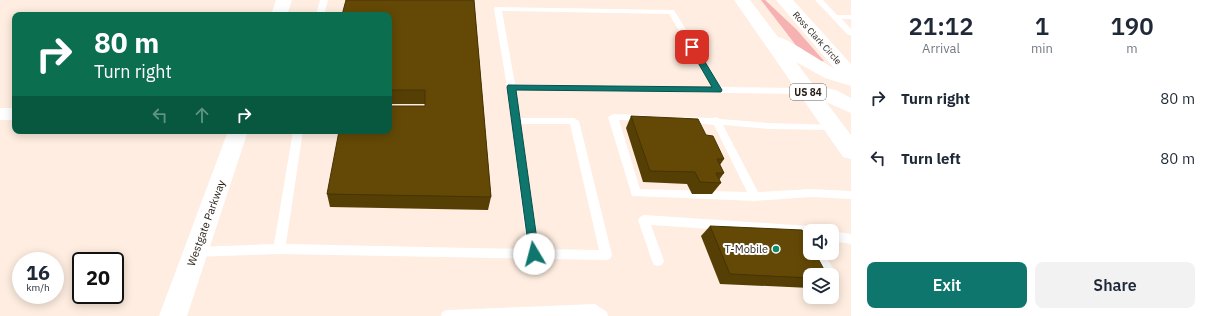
<!DOCTYPE html>
<style>
body{margin:0;font-family:"IBM Plex Sans",sans-serif;background:#f2f2f3;color:#1f2937;height:100vh;display:flex;flex-direction:column;font-size:15px;white-space:nowrap}
*{box-sizing:border-box;margin:0}
p{font-size:13px;color:#747a83}
.icon{flex:none;width:22px;height:22px;fill:none;stroke:currentColor;stroke-width:2;stroke-linecap:round;stroke-linejoin:round}
.map{position:relative;flex:1;overflow:hidden}
.sheet{display:flex;flex-direction:column;background:#fff;width:360px}
.sheet>*{flex:none}
.guide{position:absolute;left:12px;top:12px;width:380px;height:122px;border-radius:8px;box-shadow:0 2px 10px #0003;background:#0b6e4f;color:#fff;overflow:hidden}
.buttons{position:absolute;left:803px;top:224px;display:grid;gap:8px}
.buttons a{display:grid;place-items:center;width:36px;height:36px;border-radius:8px;background:#fff;box-shadow:0 2px 10px #0003;font-size:20px}
.speed{position:absolute;left:12px;top:252px;display:flex;gap:8px;font-size:20px;font-weight:700;text-align:center}
.speed>*{display:grid;place-content:center;width:52px;height:52px;border-radius:50%;background:#fff;box-shadow:0 2px 10px #0003;line-height:1}
.speed small{font-size:10px;font-weight:400}
.speed .limit{border:2px solid #111;border-radius:6px;background:#fff;color:#111}
.pin{position:absolute;display:grid;place-items:center;width:34px;height:34px;color:#fff;margin:-17px;border-radius:8px;box-shadow:0 2px 6px #0006}
.me{position:absolute;width:44px;margin:-22px;rotate:352deg;stroke-linejoin:round;filter:drop-shadow(0 0 3px #0008)}
.turn{display:flex;align-items:center;gap:14px;height:84px;padding:0 16px;font-size:18px}
.turn .icon{width:52px;height:52px;stroke-width:2.5}
.turn b{display:block;font-size:28px;line-height:34px}
.lanes{display:flex;align-items:center;height:38px;padding:0 16px;background:#0003;justify-content:center;gap:20px;direction:ltr}
.lanes .off{opacity:.35}
.eta{display:flex;justify-content:space-evenly;align-items:center;height:68px;text-align:center}
.eta b{font-size:24px;font-weight:600;line-height:28px}
.button{display:flex;gap:8px;margin-top:auto;padding:8px 16px}
.button a{flex:1;height:46px;border-radius:8px;background:#0f766e;color:#fff;font-size:16px;font-weight:600;line-height:46px;text-align:center}
.button a+a{background:#f2f2f3;color:#1f2937}
ul{padding:0;list-style:none}
li{display:flex;align-items:center;gap:12px;height:60px;padding:0 16px}
li div{flex:1}
li b{display:block;font-size:15px}
li em{font-style:normal}
main{display:flex;flex:1;min-height:0}
.map>svg:first-child{display:block}
.green{fill:#f6b2b2}
.lines{fill:none;stroke-linecap:round;stroke-linejoin:round}
.lane{fill:#fff;fill-rule:evenodd}
.street{fill:#fff;fill-rule:evenodd}
.secondary{fill:#fff;fill-rule:evenodd}
.highway{fill:#fff;fill-rule:evenodd}
.wall{fill:#563f05}
.building{fill:#644906;stroke:#463304}
.route{fill:#0f766e;stroke:#0a4d48}
.poi-dot{fill:#118a6c;stroke:#fefefe;stroke-width:1.5}
.labels{text-anchor:middle;stroke-width:4;stroke-linejoin:round;paint-order:stroke}
.far-street-label{font-size:9px;fill:#271e15;stroke:#fefefe}
.shield{fill:#fefefe;stroke:#68615b;stroke-width:1}
.shield-label{font-size:10px;font-weight:bold;fill:#271e15}
.street-label{font-size:11px;fill:#271e15;stroke:#fefefe}
.poi-label{font-size:11px;fill:#271e15;stroke:#fefefe;text-anchor:end}
</style>
<main>
<div class="map">
<svg width="851" height="316" viewBox="0 0 851 316">
<rect width="100%" height="100%" fill="#feede0"/>
<!-- green -->
<polygon class="green" points="761,0 765,0 797,30 824,61 817,62 798,48"/>
<g class="lines">
<!-- lane -->
<g class="lane">
<polygon points="320,0 328,0 324,15 316,15"/>
<polygon points="815,0 823,0 837,15 851,15 851,19 842,19 851,29 851,35 848,35"/>
<path d="M 495,7 L 674,10 L 721,87 L 807,88 L 811,91 L 807,94 L 516,90 L 520,118 L 574,118 L 579,121 L 612,255 L 610,259 L 606,260 L 279,254 L 195,257 L 191,256 L 189,252 L 191,248 L 195,247 L 274,244 L 293,131 L 303,131 L 286,244 L 527,249 L 507,87 L 494,9 ZM 502,11 L 669,14 L 712,87 L 515,84 ZM 521,124 L 570,124 L 599,250 L 539,249 Z"/>
<polygon points="613,114 644,115 649,118 644,121 619,120 640,189 747,192 714,125 686,122 683,121 681,119 683,117 713,118 716,117 720,119 769,123 836,125 838,127 833,130 769,129 723,125 758,192 811,189 851,191 851,199 811,197 755,201 632,196 608,117"/>
<polygon points="644,215 810,226 814,228 816,231 810,231 810,236 651,225 664,261 662,265 658,266 654,265 652,261 638,220 640,217"/>
<polygon points="832,231 851,234 851,244 832,241"/>
<polygon points="812,253 824,253 837,275 835,279 832,280 832,275 824,275"/>
<polygon points="595,304 607,312 608,316 441,316 442,312 447,310"/>
</g>
<!-- street -->
<rect class="street" x="0" y="108" width="15" height="12"/>
<!-- secondary -->
<g class="secondary">
<polygon points="276,0 292,0 287,15 271,15"/>
<polygon points="228,131 248,131 187,316 159,316"/>
</g>
<!-- highway -->
<path class="highway" d="M 734,0 L 750,0 L 778,37 C 788,38 821,62 834,68 L 776,0 L 793,0 L 851,64 L 851,86 L 825,78 L 796,62 L 814,86 L 836,90 L 851,98 L 851,113 L 826,102 L 851,135 L 851,159 L 843,157 Z"/>
</g>
<!-- wall -->
<g class="wall">
<polygon points="474,0 491,197 488,210 330,207 327,194 425,106 425,104 389,104 389,15"/>
<polygon points="631,116 706,135 724,159 720,165 724,173 719,180 721,183 712,194 692,194 687,184 643,182 626,128"/>
<polygon points="710,226 810,275 810,288 720,284 701,236"/>
</g>
<!-- building -->
<g class="building">
<polygon points="346,0 474,0 491,197 327,194 339,131 389,131 389,106 425,106 425,90 389,90 389,15 342,15"/>
<polygon points="631,116 698,119 706,135 713,136 724,159 717,159 724,173 716,173 721,183 700,182 695,172 650,171"/>
<polygon points="710,226 802,230 810,245 810,253 815,253 827,275 810,275 810,278 730,274"/>
</g>
<!-- route -->
<polygon class="route" points="692,45 696,47 722,90 721,92 516,90 539,254 538,258 534,259 530,258 507,87 508,85 712,87 689,47"/>
<!-- markers -->
<circle class="poi-dot" cx="776" cy="249" r="4"/>
<g class="labels">
<!-- far-street labels -->
<g class="far-street-label">
<text transform="translate(817 38) rotate(48)" y="3">Ross Clark Circle</text>
</g>
<!-- shield labels -->
<rect class="shield" x="790" y="84" width="36" height="16" rx="3"/>
<g class="shield-label">
<text x="808" y="96">US 84</text>
</g>
<!-- street labels -->
<g class="street-label">
<text transform="translate(206 223) rotate(-70)" y="4">Westgate Parkway</text>
</g>
<!-- poi labels -->
<g class="poi-label">
<text x="768" y="253">T-Mobile</text>
</g>
</g>
</svg>
<div class="buttons">
<a><svg class="icon" aria-label="sound" viewBox="0 0 24 24"><path d="M4 9h4l5-4v14l-5-4H4zM17 9q2 3 0 6"/></svg></a>
<a><svg class="icon" aria-label="layers" viewBox="0 0 24 24"><path d="M12 4l9 5-9 5-9-5zM3 14l9 5 9-5"/></svg></a>
</div>
<div class="speed"><div>16<small>km/h</small></div><div class="limit">20</div></div>
<div class="pin" style="left:692px;top:47px;background:#d93025"><svg class="icon" aria-label="arrive" viewBox="0 0 24 24"><path d="M6 21V4h12l-3 4 3 4H6"/></svg></div>
<svg class="me" style="left:534px;top:254px" viewBox="-20 -20 40 40"><circle r="19" fill="#fff"/><path d="M0-13L10 11 0 6-10 11z" fill="#0f766e"/></svg>
<div class="guide">
<div class="turn"><svg class="icon" aria-label="right" viewBox="0 0 24 24"><path d="M7 20v-9h11M14 6l5 5-5 5"/></svg><div><b>80 m</b>Turn right</div></div>
<div class="lanes"><svg class="icon off" aria-label="left" viewBox="0 0 24 24"><path d="M17 20v-9H6M10 6l-5 5 5 5"/></svg><svg class="icon off" aria-label="ahead" viewBox="0 0 24 24"><path d="M12 20V5M6 11l6-6 6 6"/></svg><svg class="icon" aria-label="right" viewBox="0 0 24 24"><path d="M7 20v-9h11M14 6l5 5-5 5"/></svg></div>
</div>
</div>
<section class="sheet">
<div class="eta">
<div><b>21:12</b><p>Arrival</p></div>
<div><b>1</b><p>min</p></div>
<div><b>190</b><p>m</p></div>
</div>
<ul>
<li><svg class="icon" aria-label="right" viewBox="0 0 24 24"><path d="M7 20v-9h11M14 6l5 5-5 5"/></svg><div><b>Turn right</b></div><em>80 m</em></li>
<li><svg class="icon" aria-label="left" viewBox="0 0 24 24"><path d="M17 20v-9H6M10 6l-5 5 5 5"/></svg><div><b>Turn left</b></div><em>80 m</em></li>
</ul>
<div class="button"><a>Exit</a><a>Share</a></div>
</section>
</main>
